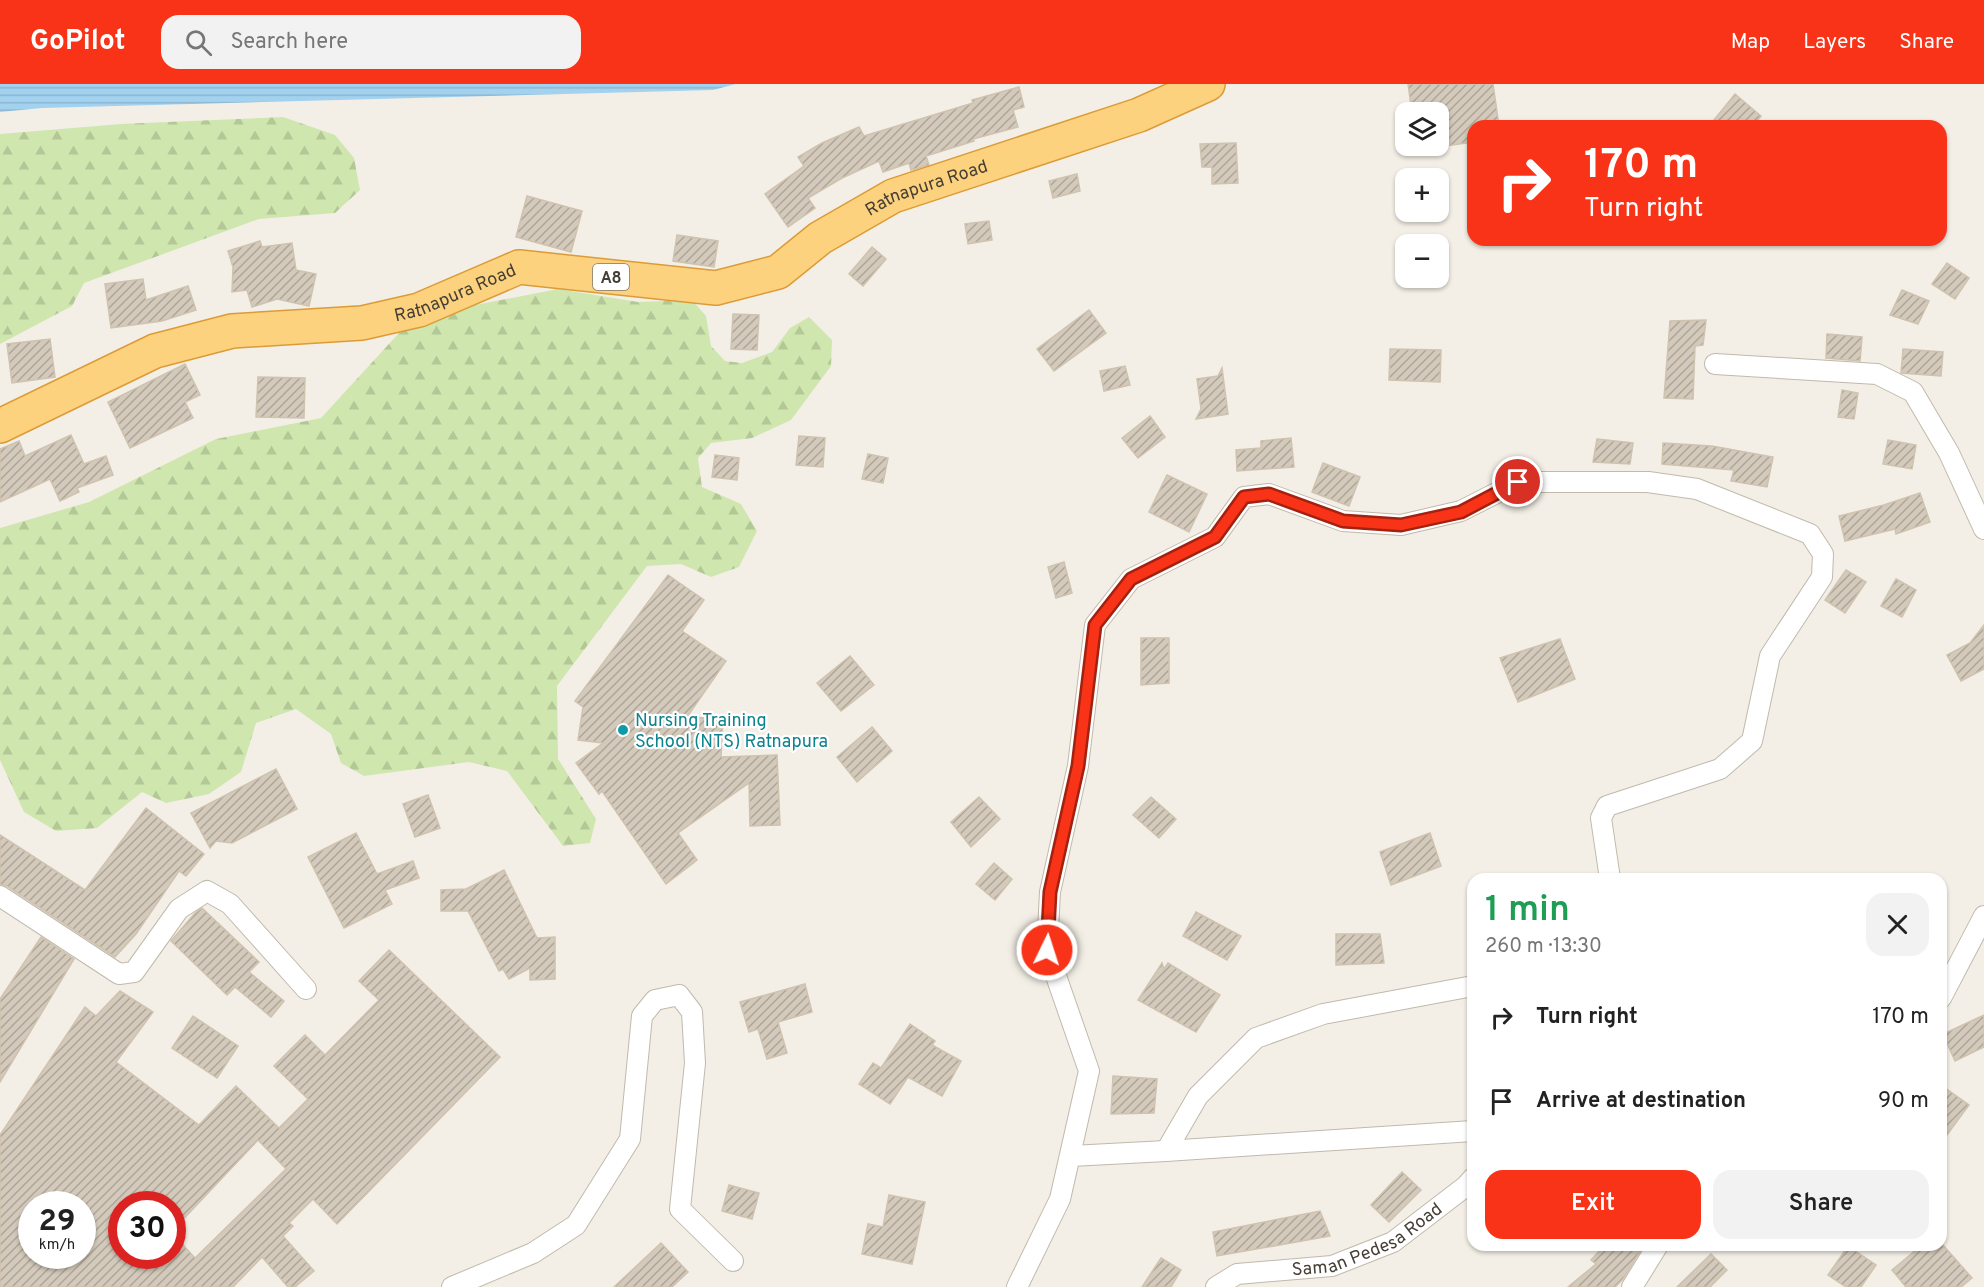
<!DOCTYPE html>
<meta charset="utf-8">
<style>
body{margin:0;font-family:Overpass,sans-serif;background:#f2f2f2;color:#222;height:100vh;display:flex;flex-direction:column;font-size:22px;white-space:nowrap}
*{box-sizing:border-box;margin:0}
p{font-size:20px;color:#767676}
.icon{flex:none;width:33px;height:33px;fill:none;stroke:currentColor;stroke-width:2;stroke-linecap:round;stroke-linejoin:round}
.map{position:relative;flex:1;overflow:hidden}
.side{position:absolute;left:1467px;top:789px;width:480px;height:378px;display:flex;flex-direction:column;background:#fff;border-radius:18px;box-shadow:0 2px 4px #0004}
.side>*{flex:none}
.top-card{position:absolute;left:1467px;top:36px;width:480px;height:126px;border-radius:18px;box-shadow:0 2px 4px #0004;background:#f93317;color:#fff;overflow:hidden}
.controls{position:absolute;left:1395px;top:18px;display:grid;gap:12px}
.controls a{display:grid;place-items:center;width:54px;height:54px;border-radius:12px;background:#fff;box-shadow:0 2px 4px #0004;font-size:30px}
.speed{position:absolute;left:18px;top:1107px;display:flex;gap:12px;font-size:30px;font-weight:700;text-align:center}
.speed>*{display:grid;place-content:center;width:78px;height:78px;border-radius:50%;background:#fff;box-shadow:0 2px 4px #0004;line-height:1}
.speed small{font-size:15px;font-weight:400}
.speed .limit{border:9px solid #d22;background:#fff;color:#111}
.pin{position:absolute;display:grid;place-items:center;width:51px;height:51px;color:#fff;margin:-26px;border:3px solid #fff;border-radius:50%;box-shadow:0 2px 6px #0007}
.me{position:absolute;width:66px;margin:-33px;rotate:4deg;stroke-linejoin:round;filter:drop-shadow(0 0 4px #0008)}
.turn{display:flex;align-items:center;gap:21px;height:126px;padding:0 18px;font-size:27px}
.turn .icon{width:78px;height:78px;stroke-width:2.5}
.turn b{display:block;font-size:42px;line-height:51px}
.round{display:grid;place-items:center;flex:none;width:63px;height:63px;border-radius:18px;background:#f2f2f2}
.overview{display:flex;align-items:center;justify-content:space-between;height:102px;padding:0 18px}
h1{font-size:36px;font-weight:600;line-height:45px;color:#1e9e55}
.primary-button{display:flex;gap:12px;margin-top:auto;padding:12px 18px}
.primary-button a{flex:1;height:69px;border-radius:18px;background:#f93317;color:#fff;font-size:24px;font-weight:600;line-height:69px;text-align:center}
.primary-button a+a{background:#f2f2f2;color:#222}
ul{padding:0;list-style:none}
li{display:flex;align-items:center;gap:18px;height:84px;padding:0 18px}
li div{flex:1}
li b{display:block;font-size:22px}
li em{font-style:normal}
header{display:flex;align-items:center;gap:36px;box-sizing:border-box;height:84px;padding:0 30px;background:#f93317;color:#fff}
header strong{font-size:28px}
nav{display:flex;gap:33px;margin-inline-start:auto;font-size:21px}
.search{width:420px;height:54px;background:#f2f2f2;display:flex;align-items:center;gap:15px;box-sizing:border-box;padding:0 21px;border-radius:18px;color:#767676;font-size:22px}
.map>svg:first-child{display:block}
.forest{fill:url(#forest-firs)}
.water{fill:url(#water-rules)}
.building{fill:url(#building-hatch);stroke:#cfc2af;stroke-width:1.5;fill-rule:evenodd}
.lines{fill:none;stroke-linecap:round;stroke-linejoin:round}
.minor-casing{stroke:#c1b9ab;stroke-width:22}
.trunk-casing{stroke:#dc9b36;stroke-width:36}
.minor{stroke:#fff;stroke-width:20}
.trunk{stroke:#fdd27e;stroke-width:33}
.route-casing{stroke:#a2210f;stroke-width:15}
.route{stroke:#f93317;stroke-width:10}
.culture-dot{fill:#0f9aa8;stroke:#fff;stroke-width:2}
.labels{text-anchor:middle;stroke-width:4.5;stroke-linejoin:round;paint-order:stroke}
.shield{fill:#fff;stroke:#7d7972;stroke-width:1.5}
.shield-label{font-size:16px;font-weight:bold;fill:#453f35}
.street-label{font-size:18px;fill:#453f35;stroke:#fff}
.culture-label{font-size:18px;fill:#0d838f;stroke:#fff;text-anchor:start}
</style>
<header>
<strong>GoPilot</strong>
<div class="search"><svg class="icon" aria-label="search" viewBox="0 0 24 24"><circle cx="10" cy="10" r="6"/><path d="M15 15l6 6"/></svg>Search here</div>
<nav><a>Map</a><a>Layers</a><a>Share</a></nav>
</header>
<div class="map">
<svg width="1984" height="1203" viewBox="0 0 1984 1203">
<defs>
<pattern id="forest-firs" width="22" height="20" patternUnits="userSpaceOnUse" patternTransform="scale(1.5)"><rect width="22" height="20" fill="#cfe7af"/><path d="M5 1l3.5 6h-7zM16 11l3.5 6h-7z" fill="#b3c797"/></pattern>
<pattern id="water-rules" width="6" height="5" patternUnits="userSpaceOnUse" patternTransform="scale(1.5)"><rect width="6" height="5" fill="#a2d2f0"/><path d="M0 2.5h6" fill="none" stroke="#8db5ce"/></pattern>
<pattern id="building-hatch" width="6" height="6" patternUnits="userSpaceOnUse" patternTransform="scale(1.5)"><rect width="6" height="6" fill="#d4cabb"/><path d="M-1 1l2-2M0 6l6-6M5 7l2-2" fill="none" stroke="#aea599"/></pattern>
</defs>
<rect width="100%" height="100%" fill="#f3efe6"/>
<!-- forest -->
<g class="forest">
<polygon points="283,33 335,51 354,74 360,106 335,129 259,135 84,199 72,222 0,260 0,50 121,40"/>
<polygon points="558,205 638,218 692,216 706,232 711,262 725,277 742,279 772,268 790,244 809,233 832,256 831,282 791,336 752,354 711,359 698,374 702,403 741,420 757,447 739,483 711,493 681,480 647,482 557,602 558,675 596,735 590,759 563,762 507,687 469,678 364,692 341,679 331,650 296,625 256,639 241,688 209,710 166,719 142,708 97,744 56,747 24,728 0,676 0,444 89,418 216,355 321,334 399,249 470,222"/>
</g>
<!-- water -->
<polygon class="water" points="0,0 736,0 713,6 42,24 0,28"/>
<!-- building -->
<g class="building">
<polygon points="1408,0 1493,0 1499,42 1473,42 1473,58 1438,63 1438,28 1412,28"/>
<polygon points="1019,3 1024,23 1013,26 1018,43 973,55 974,57 926,72 929,81 911,86 909,79 883,88 879,77 842,94 808,114 815,124 788,143 765,110 804,82 798,73 822,59 859,43 864,52 973,19 972,16"/>
<polygon points="1735,10 1761,32 1753,42 1709,42"/>
<polygon points="1236,59 1238,99 1212,100 1212,83 1202,83 1200,60"/>
<polygon points="1077,90 1080,107 1053,114 1049,97"/>
<polygon points="527,112 582,127 571,168 516,153"/>
<polygon points="989,137 992,156 968,160 965,140"/>
<polygon points="677,151 718,157 714,183 673,177"/>
<polygon points="260,157 262,163 292,159 296,186 316,190 309,222 277,215 252,223 247,206 232,208 233,183 228,167"/>
<polygon points="872,163 886,175 863,202 849,190"/>
<polygon points="1947,179 1969,194 1955,215 1932,200"/>
<polygon points="143,195 146,216 188,202 196,226 162,237 111,244 105,200"/>
<polygon points="1902,206 1929,217 1918,240 1890,231"/>
<polygon points="1089,226 1106,249 1054,287 1037,265"/>
<polygon points="733,230 759,231 757,266 731,265"/>
<polygon points="1706,236 1703,261 1695,262 1693,315 1664,314 1670,237"/>
<polygon points="1827,250 1862,253 1860,277 1826,274"/>
<polygon points="50,255 55,293 12,299 7,260"/>
<polygon points="1390,265 1441,266 1440,298 1389,296"/>
<polygon points="1903,265 1943,268 1941,292 1901,289"/>
<polygon points="185,280 200,311 185,318 193,334 130,364 108,318"/>
<polygon points="1125,282 1130,301 1104,307 1100,287"/>
<polygon points="1222,284 1228,330 1196,335 1201,325 1197,295 1218,292"/>
<polygon points="258,293 305,294 304,334 256,333"/>
<polygon points="1842,306 1858,309 1854,335 1838,333"/>
<polygon points="1150,332 1165,353 1138,374 1122,354"/>
<polygon points="71,351 84,380 106,372 113,391 77,404 79,408 60,417 50,395 0,418 0,365 19,357 25,372"/>
<polygon points="799,352 825,354 823,383 796,381"/>
<polygon points="1291,354 1294,383 1237,387 1236,366 1261,364 1261,357"/>
<polygon points="1597,355 1633,359 1630,380 1593,378"/>
<polygon points="1888,356 1916,361 1912,385 1883,380"/>
<polygon points="1663,359 1712,362 1773,373 1767,403 1731,397 1734,386 1662,380"/>
<polygon points="868,370 888,374 883,399 862,395"/>
<polygon points="715,371 739,374 737,396 712,393"/>
<polygon points="1323,379 1360,393 1349,422 1312,408"/>
<polygon points="1167,391 1207,410 1189,448 1149,428"/>
<polygon points="1920,409 1930,438 1896,450 1895,445 1845,457 1839,432 1884,421"/>
<polygon points="1064,478 1072,509 1056,514 1048,483"/>
<polygon points="1846,486 1866,498 1845,529 1825,516"/>
<polygon points="668,491 704,516 682,547 726,577 687,633 723,635 721,673 777,671 780,741 750,742 749,699 678,749 697,776 666,800 602,707 599,710 576,679 603,659 578,656 583,623 575,617"/>
<polygon points="1896,495 1916,506 1902,533 1881,522"/>
<polygon points="1984,541 1984,585 1961,597 1947,571 1970,559"/>
<polygon points="1141,554 1169,554 1169,599 1141,601"/>
<polygon points="1560,555 1575,595 1518,618 1500,574"/>
<polygon points="850,572 874,601 841,627 817,599"/>
<polygon points="872,643 892,667 857,698 837,673"/>
<polygon points="276,685 297,725 232,759 216,757 210,764 191,729"/>
<polygon points="428,711 440,744 415,753 403,720"/>
<polygon points="979,713 1000,735 971,763 951,738"/>
<polygon points="1151,713 1176,735 1159,754 1133,731"/>
<polygon points="146,724 204,770 186,792 179,787 136,850 115,873 7,802 0,800 0,751 85,806"/>
<polygon points="356,749 377,790 413,777 419,794 385,806 392,820 344,844 308,773"/>
<polygon points="1430,749 1441,782 1391,801 1380,768"/>
<polygon points="994,779 1012,795 995,816 976,800"/>
<polygon points="504,786 537,854 555,853 555,895 530,896 530,884 509,895 503,885 499,887 468,827 441,827 441,806 466,805"/>
<polygon points="202,824 259,878 249,888 284,917 271,933 235,903 227,911 171,857 195,829"/>
<polygon points="1196,828 1241,852 1227,876 1183,852"/>
<polygon points="1336,850 1380,850 1384,879 1336,881"/>
<polygon points="41,853 74,875 0,998 0,915"/>
<path d="M 389,866 L 500,973 L 337,1140 L 313,1115 L 289,1139 L 293,1142 L 283,1152 L 314,1187 L 295,1203 L 288,1203 L 262,1173 L 233,1203 L 0,1203 L 0,1051 L 85,923 L 96,932 L 120,907 L 153,928 L 116,978 L 199,1041 L 236,1002 L 279,1044 L 308,1015 L 274,982 L 305,951 L 325,971 L 379,916 L 359,897 ZM 258,1056 L 286,1085 L 195,1174 L 172,1149 L 172,1172 L 122,1172 L 122,1120 L 172,1120 L 172,1147 ZM 32,1120 L 82,1120 L 82,1172 L 32,1172 Z"/>
<polygon points="1162,879 1164,885 1168,879 1220,911 1196,948 1138,916"/>
<polygon points="805,900 812,928 778,938 787,969 767,975 758,945 749,948 740,918"/>
<polygon points="1984,931 1984,963 1955,977 1943,950"/>
<polygon points="193,932 238,962 217,994 172,964"/>
<polygon points="910,940 935,957 932,961 961,977 942,1012 908,993 890,1020 859,1000 873,979 881,984"/>
<polygon points="1113,992 1157,995 1154,1029 1111,1030"/>
<polygon points="1941,1001 1969,1021 1941,1059"/>
<polygon points="1402,1088 1421,1106 1389,1138 1371,1121"/>
<polygon points="729,1101 759,1109 752,1135 722,1127"/>
<polygon points="889,1111 925,1118 912,1180 862,1170 868,1140 883,1143"/>
<polygon points="1320,1127 1330,1152 1217,1172 1213,1148"/>
<polygon points="661,1159 688,1188 672,1203 614,1203"/>
<polygon points="1605,1161 1644,1161 1623,1195 1615,1203 1568,1203 1596,1180 1591,1176"/>
<polygon points="1922,1161 1943,1161 1972,1194 1961,1203 1906,1203 1892,1186"/>
<polygon points="1848,1162 1876,1181 1861,1203 1846,1203 1828,1191"/>
<polygon points="1711,1170 1727,1186 1710,1203 1677,1203"/>
<polygon points="1161,1174 1181,1186 1171,1203 1142,1203"/>
</g>
<g class="lines">
<!-- minor casing -->
<g class="minor-casing">
<g id="minor">
<polyline points="1715,280 1877,290 1913,308 1949,369 1984,445"/>
<polyline points="0,812 119,890 134,888 179,825 207,807 230,820 306,905"/>
<polyline points="1941,914 1984,832"/>
<polyline points="1166,1067 1198,1012 1256,954 1323,930 1473,902"/>
<polyline points="1071,1072 1166,1067 1473,1047"/>
<polyline points="452,1203 533,1169 576,1141 630,1055 642,932 655,916 679,911 692,928 695,979 680,1125 733,1177"/>
<polyline points="1017,1203 1060,1115 1089,987 1047,866 1050,808 1078,682 1095,541 1131,495 1215,453 1244,413 1269,410 1343,437 1401,441 1461,427 1518,398 1648,398 1697,405 1810,450 1823,470 1822,493 1770,572 1752,657 1720,685 1607,722 1601,734 1610,795"/>
<path id="s1" d="M 1216,1203 L 1237,1190 L 1332,1182 L 1393,1158 L 1466,1102 L 1473,1094"/>
<polyline points="1632,1203 1658,1161"/>
</g>
</g>
<!-- trunk casing -->
<g class="trunk-casing">
<g id="trunk">
<path id="s2" d="M 0,342 L 155,267 L 232,247 L 362,239 L 419,226 L 519,183 L 716,204 L 778,188 L 820,154 L 893,112 L 1139,31 L 1208,0"/>
</g>
</g>
<!-- minor -->
<use href="#minor" class="minor"/>
<!-- trunk -->
<use href="#trunk" class="trunk"/>
</g>
<g class="lines">
<!-- route casing -->
<g class="route-casing">
<polyline id="route" points="1047,866 1050,808 1078,682 1095,541 1131,495 1215,453 1244,413 1269,410 1343,437 1401,441 1461,428 1518,398"/>
</g>
<!-- route -->
<use href="#route" class="route"/>
</g>
<!-- markers -->
<circle class="culture-dot" cx="623" cy="646" r="6"/>
<g class="labels">
<!-- shield labels -->
<rect class="shield" x="593" y="180" width="36" height="26" rx="4.5"/>
<g class="shield-label">
<text x="611" y="199">A8</text>
</g>
<!-- street labels -->
<g class="street-label">
<text dy="6" stroke="none"><textPath href="#s2" startOffset="984">Ratnapura Road</textPath></text>
<text dy="6" stroke="none"><textPath href="#s2" startOffset="480">Ratnapura Road</textPath></text>
<text dy="6" stroke="none"><textPath href="#s1" startOffset="162">Saman Pedesa Road</textPath></text>
</g>
<!-- culture labels -->
<g class="culture-label">
<text x="635" y="642">Nursing Training<tspan x="635" dy="21">School (NTS) Ratnapura</tspan></text>
</g>
</g>
</svg>
<div class="controls">
<a><svg class="icon" aria-label="layers" viewBox="0 0 24 24"><path d="M12 4l9 5-9 5-9-5zM3 14l9 5 9-5"/></svg></a>
<a>+</a>
<a>−</a>
</div>
<div class="speed"><div>29<small>km/h</small></div><div class="limit">30</div></div>
<div class="pin" style="left:1518px;top:398px;background:#d93025"><svg class="icon" aria-label="arrive" viewBox="0 0 24 24"><path d="M6 21V4h12l-3 4 3 4H6"/></svg></div>
<svg class="me" style="left:1047px;top:866px" viewBox="-20 -20 40 40"><circle r="17" fill="#f93317" stroke="#fff" stroke-width="3"/><path d="M0-11L8 9 0 5-8 9z" fill="#fff"/></svg>
<div class="top-card">
<div class="turn"><svg class="icon" aria-label="right" viewBox="0 0 24 24"><path d="M7 20v-9h11M14 6l5 5-5 5"/></svg><div><b>170 m</b>Turn right</div></div>
</div>
<section class="side">
<div class="overview"><div><h1>1 min</h1><p>260 m · 13:30</p></div><a class="round"><svg class="icon" aria-label="close" viewBox="0 0 24 24"><path d="M6 6l12 12M18 6L6 18"/></svg></a></div>
<ul>
<li><svg class="icon" aria-label="right" viewBox="0 0 24 24"><path d="M7 20v-9h11M14 6l5 5-5 5"/></svg><div><b>Turn right</b></div><em>170 m</em></li>
<li><svg class="icon" aria-label="arrive" viewBox="0 0 24 24"><path d="M6 21V4h12l-3 4 3 4H6"/></svg><div><b>Arrive at destination</b></div><em>90 m</em></li>
</ul>
<div class="primary-button"><a>Exit</a><a>Share</a></div>
</section>
</div>
